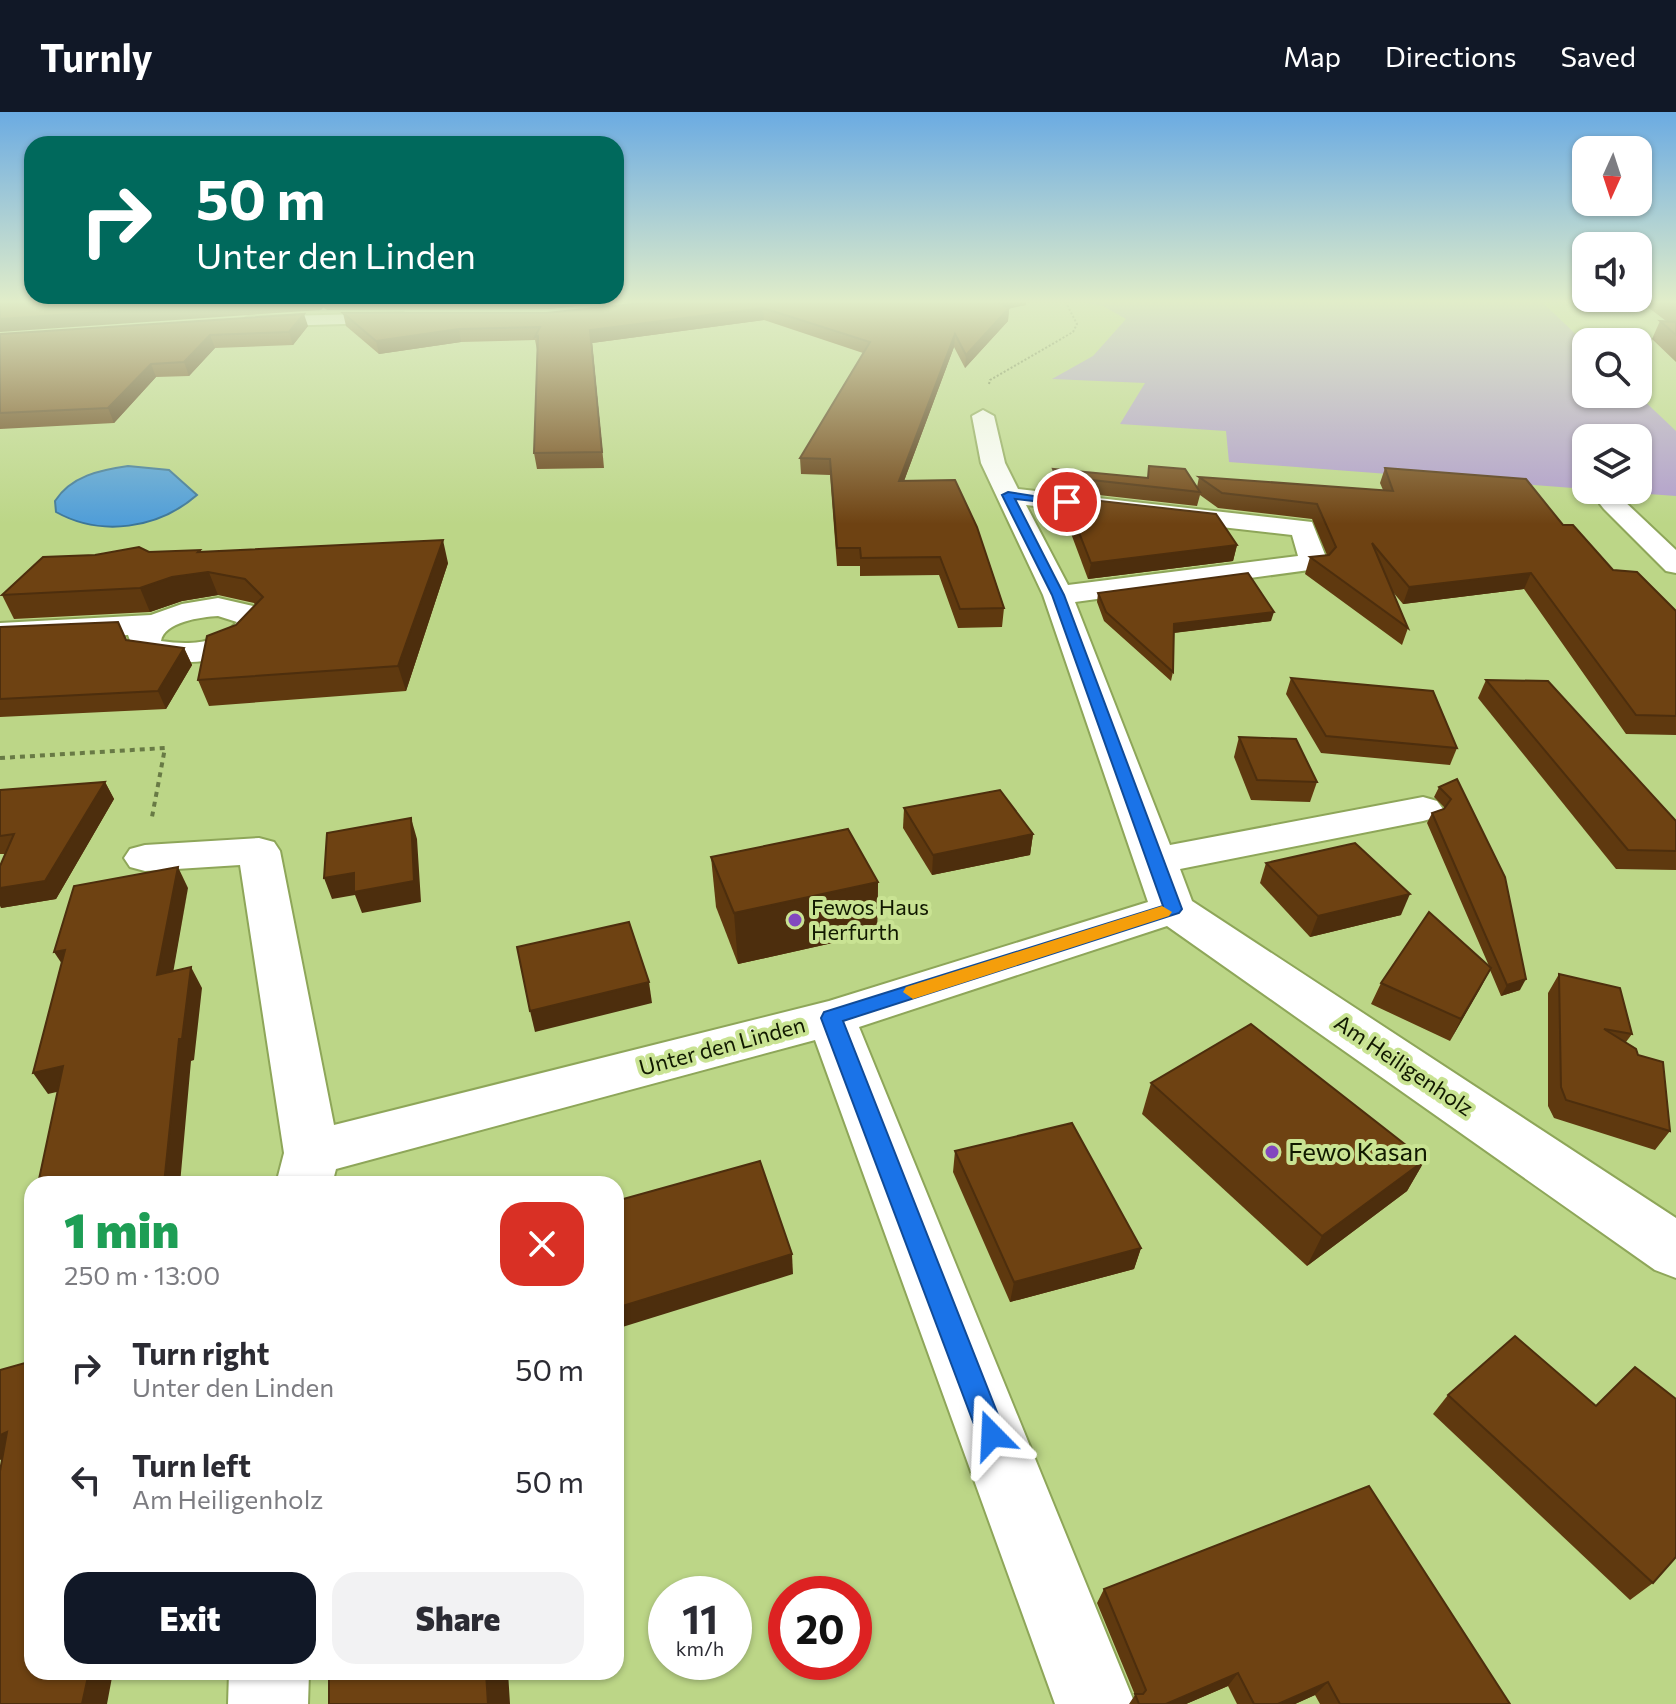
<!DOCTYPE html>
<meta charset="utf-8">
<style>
body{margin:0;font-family:Commissioner,sans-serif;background:#f2f2f3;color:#2b2b33;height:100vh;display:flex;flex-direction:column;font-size:30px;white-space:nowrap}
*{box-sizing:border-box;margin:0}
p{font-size:26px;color:#7c7c81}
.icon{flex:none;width:44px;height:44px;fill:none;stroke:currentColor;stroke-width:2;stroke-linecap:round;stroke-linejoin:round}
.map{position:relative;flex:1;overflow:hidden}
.sheet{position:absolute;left:24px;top:1064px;width:600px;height:504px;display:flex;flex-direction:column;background:#fff;border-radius:24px;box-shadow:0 2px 6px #0004}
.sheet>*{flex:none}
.banner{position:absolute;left:24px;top:24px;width:600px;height:168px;border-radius:24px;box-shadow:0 2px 6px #0004;background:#00695c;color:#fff;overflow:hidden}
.needle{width:52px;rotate:183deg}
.fabs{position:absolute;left:1572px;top:24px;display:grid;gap:16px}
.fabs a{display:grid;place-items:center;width:80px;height:80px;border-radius:16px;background:#fff;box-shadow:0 2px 6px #0004;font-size:40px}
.speed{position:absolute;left:648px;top:1464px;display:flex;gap:16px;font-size:40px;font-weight:700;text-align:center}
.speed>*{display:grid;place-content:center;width:104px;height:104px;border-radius:50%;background:#fff;box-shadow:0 2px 6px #0004;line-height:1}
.speed small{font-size:20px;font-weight:400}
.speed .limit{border:12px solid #d22;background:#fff;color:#111}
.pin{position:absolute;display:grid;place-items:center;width:68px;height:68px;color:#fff;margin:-34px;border:4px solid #fff;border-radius:50%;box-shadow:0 2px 8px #0007}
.me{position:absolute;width:88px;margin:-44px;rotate:339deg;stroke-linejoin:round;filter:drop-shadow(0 0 6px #0008)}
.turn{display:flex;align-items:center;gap:28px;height:168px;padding:0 40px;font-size:36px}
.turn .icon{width:104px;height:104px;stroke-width:2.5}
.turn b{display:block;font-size:56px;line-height:68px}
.round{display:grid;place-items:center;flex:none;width:84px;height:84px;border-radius:24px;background:#f2f2f3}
.head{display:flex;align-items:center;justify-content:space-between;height:136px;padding:0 40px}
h1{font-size:48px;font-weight:800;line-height:60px;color:#1e9e55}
.cta{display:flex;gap:16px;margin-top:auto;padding:16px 40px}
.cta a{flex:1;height:92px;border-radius:24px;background:#111827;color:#fff;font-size:32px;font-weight:800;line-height:92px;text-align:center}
.cta a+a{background:#f2f2f3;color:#2b2b33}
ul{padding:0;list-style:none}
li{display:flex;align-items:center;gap:24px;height:112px;padding:0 40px}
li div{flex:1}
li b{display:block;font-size:30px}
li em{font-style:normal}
header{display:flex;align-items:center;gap:48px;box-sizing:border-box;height:112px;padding:0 40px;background:#111827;color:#fff}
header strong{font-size:38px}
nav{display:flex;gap:44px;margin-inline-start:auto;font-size:28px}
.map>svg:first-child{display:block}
.green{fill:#af9bcc}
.water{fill:#4f9dd8;stroke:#3c7597;stroke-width:2}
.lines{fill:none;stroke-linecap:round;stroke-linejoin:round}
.minor-casing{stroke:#8ea659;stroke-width:4}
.path-far1{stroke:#687a45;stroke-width:2;stroke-dasharray:2 2;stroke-linecap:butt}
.path{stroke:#687a45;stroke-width:4;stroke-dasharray:5 5;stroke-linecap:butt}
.minor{fill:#fff;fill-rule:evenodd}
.wall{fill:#5f390f}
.shaded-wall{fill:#4d2e0d}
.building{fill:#6e4212;stroke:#4d2e0d;stroke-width:2}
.route{fill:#1a73e8;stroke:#114b97;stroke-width:2}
.slow{fill:#f59e0b}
.poi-dot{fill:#8248bf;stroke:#c9e393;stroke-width:3}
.labels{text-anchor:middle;stroke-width:8;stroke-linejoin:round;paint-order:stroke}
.poi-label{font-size:22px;fill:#111900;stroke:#c9e393;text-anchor:start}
.street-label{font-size:22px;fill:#111900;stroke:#c9e393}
.near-poi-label{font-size:26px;fill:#111900;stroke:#c9e393;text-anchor:start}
</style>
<header>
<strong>Turnly</strong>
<nav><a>Map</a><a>Directions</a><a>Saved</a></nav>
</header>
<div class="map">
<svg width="1676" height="1592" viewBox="0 0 1676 1592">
<rect width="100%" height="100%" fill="#bcd687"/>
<!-- green -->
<polygon class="green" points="1079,189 1541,189 1586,232 1586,282 1637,282 1676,319 1676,384 1593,378 1638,378 1638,326 1586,326 1586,377 1229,350 1226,319 1120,312 1145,271 1052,267 1093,244 1126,207 1103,194"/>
<!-- water -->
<path class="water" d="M 128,354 L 169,358 L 197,383 C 158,417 101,425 56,400 L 55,389 C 71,364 100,358 128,354 Z"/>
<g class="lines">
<!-- minor casing -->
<g class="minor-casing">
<g id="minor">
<polygon points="403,201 411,206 409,210 248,215 239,210 248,205"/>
<path d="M 983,298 L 994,304 L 1005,351 L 1018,377 L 1312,410 L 1328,450 L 1324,456 L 1075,490 L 1170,733 L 1423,685 L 1437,689 L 1443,697 L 1437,705 L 1423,709 L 1180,757 L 1192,789 L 1676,1106 L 1676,1166 L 1655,1158 L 1167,814 L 859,915 L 1135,1592 L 1055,1592 L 815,928 L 336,1057 L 332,1072 L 276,1072 L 284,1041 L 240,753 L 145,759 L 130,755 L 124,746 L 130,737 L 145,733 L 259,726 L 274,730 L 280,739 L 334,1013 L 829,889 L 1148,790 L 1043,483 L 981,351 L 972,304 ZM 1026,393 L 1292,423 L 1298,444 L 1068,473 Z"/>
<polygon points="1613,384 1622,387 1676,438 1676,461 1666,459 1604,397 1600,392"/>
<path d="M 218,486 L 253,494 L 269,507 C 242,556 183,556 135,542 L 128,523 L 0,529 L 0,511 L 151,503 L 182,492 ZM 218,504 L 237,510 C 218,533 188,533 161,529 C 164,510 201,505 218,504 Z"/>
<polygon points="229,1560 309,1560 308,1592 228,1592"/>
</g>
</g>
<!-- path-far1 -->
<polyline class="path-far1" points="989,272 990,268 1073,220 1077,212 1065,189"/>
<!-- path -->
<polyline class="path" points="0,646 165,636 152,705"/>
<!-- minor -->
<use href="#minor" class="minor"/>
</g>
<!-- wall -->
<g class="wall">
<polygon points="0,189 621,189 548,197 327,198 323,195 321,198"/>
<polygon points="662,189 1026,193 1009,196 1008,209 965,256 954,235 904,369 1004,496 1002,515 958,516 939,463 860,464 860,454 837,454 830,363 801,362 800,346 863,241 764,208 592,231 604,356 537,357 534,341 537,238 535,228 461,230 379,242 346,214 343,201 546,201"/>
<polygon points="1640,189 1676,189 1676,250 1652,227 1660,209 1666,209"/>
<polygon points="308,214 293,233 215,236 189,264 156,265 114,311 0,317 0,222"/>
<polygon points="1385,356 1563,413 1613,458 1676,499 1676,623 1626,622 1524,477 1403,492 1392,479 1408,516 1402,533 1305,462 1310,445 1327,443 1312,407 1218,396 1200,383 1197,394 1054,378 1052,371 1053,357 1197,375 1199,365 1383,378 1380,371"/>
<polygon points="1065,385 1237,433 1233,449 1088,467 1063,400"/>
<polygon points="149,440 200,440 448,451 406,579 209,594 198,568 236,513 255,493 254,491 218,483 182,489 150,500 14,507 2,483"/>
<polygon points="1098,481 1271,509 1174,521 1173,560 1171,569 1104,509 1097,490"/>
<polygon points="0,515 127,528 184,536 192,553 166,597 0,605"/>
<polygon points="1291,566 1457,636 1450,653 1321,641 1286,582"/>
<polygon points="1486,568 1676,709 1676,758 1616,757 1478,586"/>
<polygon points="1239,625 1317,670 1310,690 1251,688 1234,645"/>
<polygon points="1457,667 1520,878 1501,884 1490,858 1450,929 1371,892 1381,871 1489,854 1427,711 1432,701 1445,696 1434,685 1439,675"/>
<polygon points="105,670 114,687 56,787 1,796 5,742 0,742 0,678"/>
<polygon points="904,696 1033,722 1030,743 932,763 903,716"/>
<polygon points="711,745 878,770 877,821 738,852 716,795"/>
<polygon points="1266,751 1401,803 1310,825 1260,771"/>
<polygon points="1559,862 1632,922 1626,930 1638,943 1670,1019 1655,1038 1554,1006 1548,994 1548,881"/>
<polygon points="1151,971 1425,1048 1407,1079 1307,1154 1142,1002"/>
<polygon points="955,1039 1141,1136 1134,1157 1010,1190 953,1060"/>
<polygon points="1448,1283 1596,1294 1653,1471 1630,1488 1433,1302"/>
<polygon points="1104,1477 1510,1592 1320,1592 1315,1583 1295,1592 1237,1592 1228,1574 1186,1592 1129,1592 1135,1583 1097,1491"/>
</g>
<!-- shaded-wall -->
<g class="shaded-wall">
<polygon points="265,189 322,189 323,195 321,198 0,220 0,207"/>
<polygon points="547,189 621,189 548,197"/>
<polygon points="992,189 1026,189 1026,193 992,200"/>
<polygon points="763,196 764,208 592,231 604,356 590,218"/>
<polygon points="1009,196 1008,209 965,256 966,243"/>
<polygon points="304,202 308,214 293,233 289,220"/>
<polygon points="459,217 461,230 379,242 376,229"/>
<polygon points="955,222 954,235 898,385 899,369"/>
<polygon points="210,223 215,236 189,264 184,250"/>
<polygon points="151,252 156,265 114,311 108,296"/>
<polygon points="443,428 448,451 406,579 398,554"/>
<polygon points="1237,433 1233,449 1088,467 1091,451"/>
<polygon points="200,438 218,483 182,489 150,500 140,476"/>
<polygon points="1531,461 1524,477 1403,492 1409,475"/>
<polygon points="1274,500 1271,509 1172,521 1174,512"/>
<polygon points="184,536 192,553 166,597 158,579"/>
<polygon points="105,670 114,687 56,787 1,796 0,794 0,776"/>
<polygon points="411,706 417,727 421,790 362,801 355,783 332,787 324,766 354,761"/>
<polygon points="1033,722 1030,743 932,763 933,743"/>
<polygon points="178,755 188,776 169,884 157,863"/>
<polygon points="878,770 877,821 738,852 734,801"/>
<polygon points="1410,782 1401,803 1310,825 1318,804"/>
<polygon points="65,838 68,861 54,840"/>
<polygon points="191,855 202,876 194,948 191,949 180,1072 164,1072 179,927"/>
<polygon points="1491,856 1480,877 1450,929 1461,907"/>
<polygon points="1526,867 1520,878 1501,884 1507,873"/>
<polygon points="649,870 652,891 535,920 530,899"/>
<polygon points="63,954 78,975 48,982 33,961"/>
<polygon points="1425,1048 1407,1079 1307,1154 1322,1124"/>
<polygon points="1141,1136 1134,1157 1010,1190 1014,1170"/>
<polygon points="792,1142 793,1162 616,1217 616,1196"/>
<polygon points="7,1320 28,1338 0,1348 0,1323"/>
<polygon points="89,1560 113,1560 107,1592 82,1592"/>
<polygon points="486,1560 508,1560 510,1592 488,1592"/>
<polygon points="1238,1561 1228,1574 1186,1592 1166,1592"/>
<polygon points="1328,1570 1315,1583 1295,1592 1278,1592"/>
</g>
<!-- building -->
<g class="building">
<polygon points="0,189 265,189 0,207"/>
<polygon points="662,189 995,189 1009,196 966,243 955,222 899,369 955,368 977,415 1004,496 960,497 940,445 861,446 860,436 837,436 830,347 800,346 870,230 763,196 590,218 602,340 534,341 538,224 535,225 540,215 459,217 376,229 343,201 546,201"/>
<polygon points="304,202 289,220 210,223 184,250 151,252 108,296 0,301 0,222"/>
<polygon points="1660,209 1676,210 1676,223"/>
<polygon points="1149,354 1185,357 1200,380 1056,364 1053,357 1148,366"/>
<polygon points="1385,356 1526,367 1563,413 1573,413 1613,458 1637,460 1676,499 1676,604 1636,603 1531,461 1409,475 1372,431 1408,516 1310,445 1329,443 1336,435 1317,392 1222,381 1199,365 1393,379"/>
<polygon points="1065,385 1216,402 1237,433 1091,451"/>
<polygon points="443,428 398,554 198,568 207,524 236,513 263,485 245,467 208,460 172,465 140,476 2,483 43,445 95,443 139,435 149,440 200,438 198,440"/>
<polygon points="1248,461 1274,500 1174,512 1173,560 1106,500 1098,481"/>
<polygon points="118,510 126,528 184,536 158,579 0,587 0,515"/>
<polygon points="1291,566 1433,579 1457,636 1326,624"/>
<polygon points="1486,568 1548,569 1676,709 1676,739 1628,738"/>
<polygon points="1239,625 1296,627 1317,670 1257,668"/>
<polygon points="1457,667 1505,765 1526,867 1507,873 1432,701 1444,697 1451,687 1439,675"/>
<polygon points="105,670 45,769 0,776 0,754 14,722 0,724 0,678"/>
<polygon points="1000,678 1033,722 933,743 904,696"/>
<polygon points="411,706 414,769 354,780 354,761 324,766 327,721"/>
<polygon points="848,717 878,770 734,801 711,745"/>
<polygon points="1355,731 1410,782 1318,804 1266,751"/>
<polygon points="178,755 157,863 191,855 182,927 179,927 164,1072 38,1072 63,954 33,961 65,838 54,840 74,774"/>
<polygon points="1429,800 1491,856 1461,907 1381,871"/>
<polygon points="629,810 649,870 530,899 517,835"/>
<polygon points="1559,862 1620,876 1632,922 1604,917 1636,937 1638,943 1663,950 1670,1019 1566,988 1561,975"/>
<polygon points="1251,912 1425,1048 1322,1124 1151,971"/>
<polygon points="1072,1011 1141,1136 1014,1170 955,1039"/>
<polygon points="760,1049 792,1142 616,1196 616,1089"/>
<polygon points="32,1099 32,1123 27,1124"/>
<polygon points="1515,1224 1596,1294 1635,1255 1676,1287 1676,1445 1653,1471 1448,1283"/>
<polygon points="32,1249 32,1560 89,1560 82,1592 0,1592 0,1359 7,1320 0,1323 0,1258"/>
<polygon points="1369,1374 1510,1592 1340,1592 1328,1570 1278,1592 1254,1592 1238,1561 1166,1592 1139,1592 1135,1582 1143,1582 1146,1578 1104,1477"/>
<polygon points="329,1560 486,1560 488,1592 329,1592"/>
</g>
<!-- sky -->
<linearGradient id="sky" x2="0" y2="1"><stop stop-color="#6babe2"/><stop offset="0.46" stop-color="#e1edc9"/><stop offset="1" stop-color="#e1edc9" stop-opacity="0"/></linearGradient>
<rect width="1676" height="412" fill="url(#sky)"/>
<!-- route -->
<polygon class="route" points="1008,380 1072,390 1067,393 1015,387 1064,483 1182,797 1179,801 843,909 1006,1323 1002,1333 992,1338 982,1333 978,1323 821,906 824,900 1163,794 1052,483 1002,383"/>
<!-- slow -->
<polygon class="slow" points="1162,794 1172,800 1169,804 913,887 903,880 906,875"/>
<!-- markers -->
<g class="poi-dot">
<circle cx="795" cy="808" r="8"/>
<circle cx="1272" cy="1040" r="8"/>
</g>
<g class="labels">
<!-- poi labels -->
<g class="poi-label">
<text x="811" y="803">Fewos Haus<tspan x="811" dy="25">Herfurth</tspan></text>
</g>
<!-- street labels -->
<g class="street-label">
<text transform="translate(722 934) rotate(-15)" y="8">Unter den Linden</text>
<text transform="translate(1404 953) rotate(34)" y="8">Am Heiligenholz</text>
</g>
<!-- near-poi labels -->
<g class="near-poi-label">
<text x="1288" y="1049">Fewo Kasan</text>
</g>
</g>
</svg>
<div class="fabs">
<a><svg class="needle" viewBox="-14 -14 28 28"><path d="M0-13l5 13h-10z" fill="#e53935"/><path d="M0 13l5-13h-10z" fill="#7c7c81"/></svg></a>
<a><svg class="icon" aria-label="sound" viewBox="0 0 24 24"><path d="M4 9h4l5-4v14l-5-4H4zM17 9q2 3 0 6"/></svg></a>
<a><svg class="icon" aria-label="search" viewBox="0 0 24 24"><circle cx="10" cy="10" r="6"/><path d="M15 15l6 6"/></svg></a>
<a><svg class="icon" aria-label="layers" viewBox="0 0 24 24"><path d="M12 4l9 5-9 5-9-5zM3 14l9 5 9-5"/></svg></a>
</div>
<div class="speed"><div>11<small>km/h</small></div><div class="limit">20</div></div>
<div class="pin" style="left:1067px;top:390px;background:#d93025"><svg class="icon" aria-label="arrive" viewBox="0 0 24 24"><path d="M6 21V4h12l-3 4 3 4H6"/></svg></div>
<svg class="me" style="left:992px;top:1323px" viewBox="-20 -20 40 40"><path d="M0-17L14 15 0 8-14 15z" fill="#1a73e8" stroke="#fff" stroke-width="4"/></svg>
<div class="banner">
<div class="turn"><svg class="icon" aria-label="right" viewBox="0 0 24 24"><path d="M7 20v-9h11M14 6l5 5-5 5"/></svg><div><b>50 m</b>Unter den Linden</div></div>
</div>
<section class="sheet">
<div class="head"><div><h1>1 min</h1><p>250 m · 13:00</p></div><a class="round" style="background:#d93025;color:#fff"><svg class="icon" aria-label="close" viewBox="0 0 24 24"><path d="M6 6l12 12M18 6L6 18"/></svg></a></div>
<ul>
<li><svg class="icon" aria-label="right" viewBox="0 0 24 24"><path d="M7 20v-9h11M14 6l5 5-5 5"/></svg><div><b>Turn right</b><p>Unter den Linden</p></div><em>50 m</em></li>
<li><svg class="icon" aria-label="left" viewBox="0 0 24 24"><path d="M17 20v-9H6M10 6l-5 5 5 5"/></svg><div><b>Turn left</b><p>Am Heiligenholz</p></div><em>50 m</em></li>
</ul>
<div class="cta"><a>Exit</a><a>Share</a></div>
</section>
</div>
